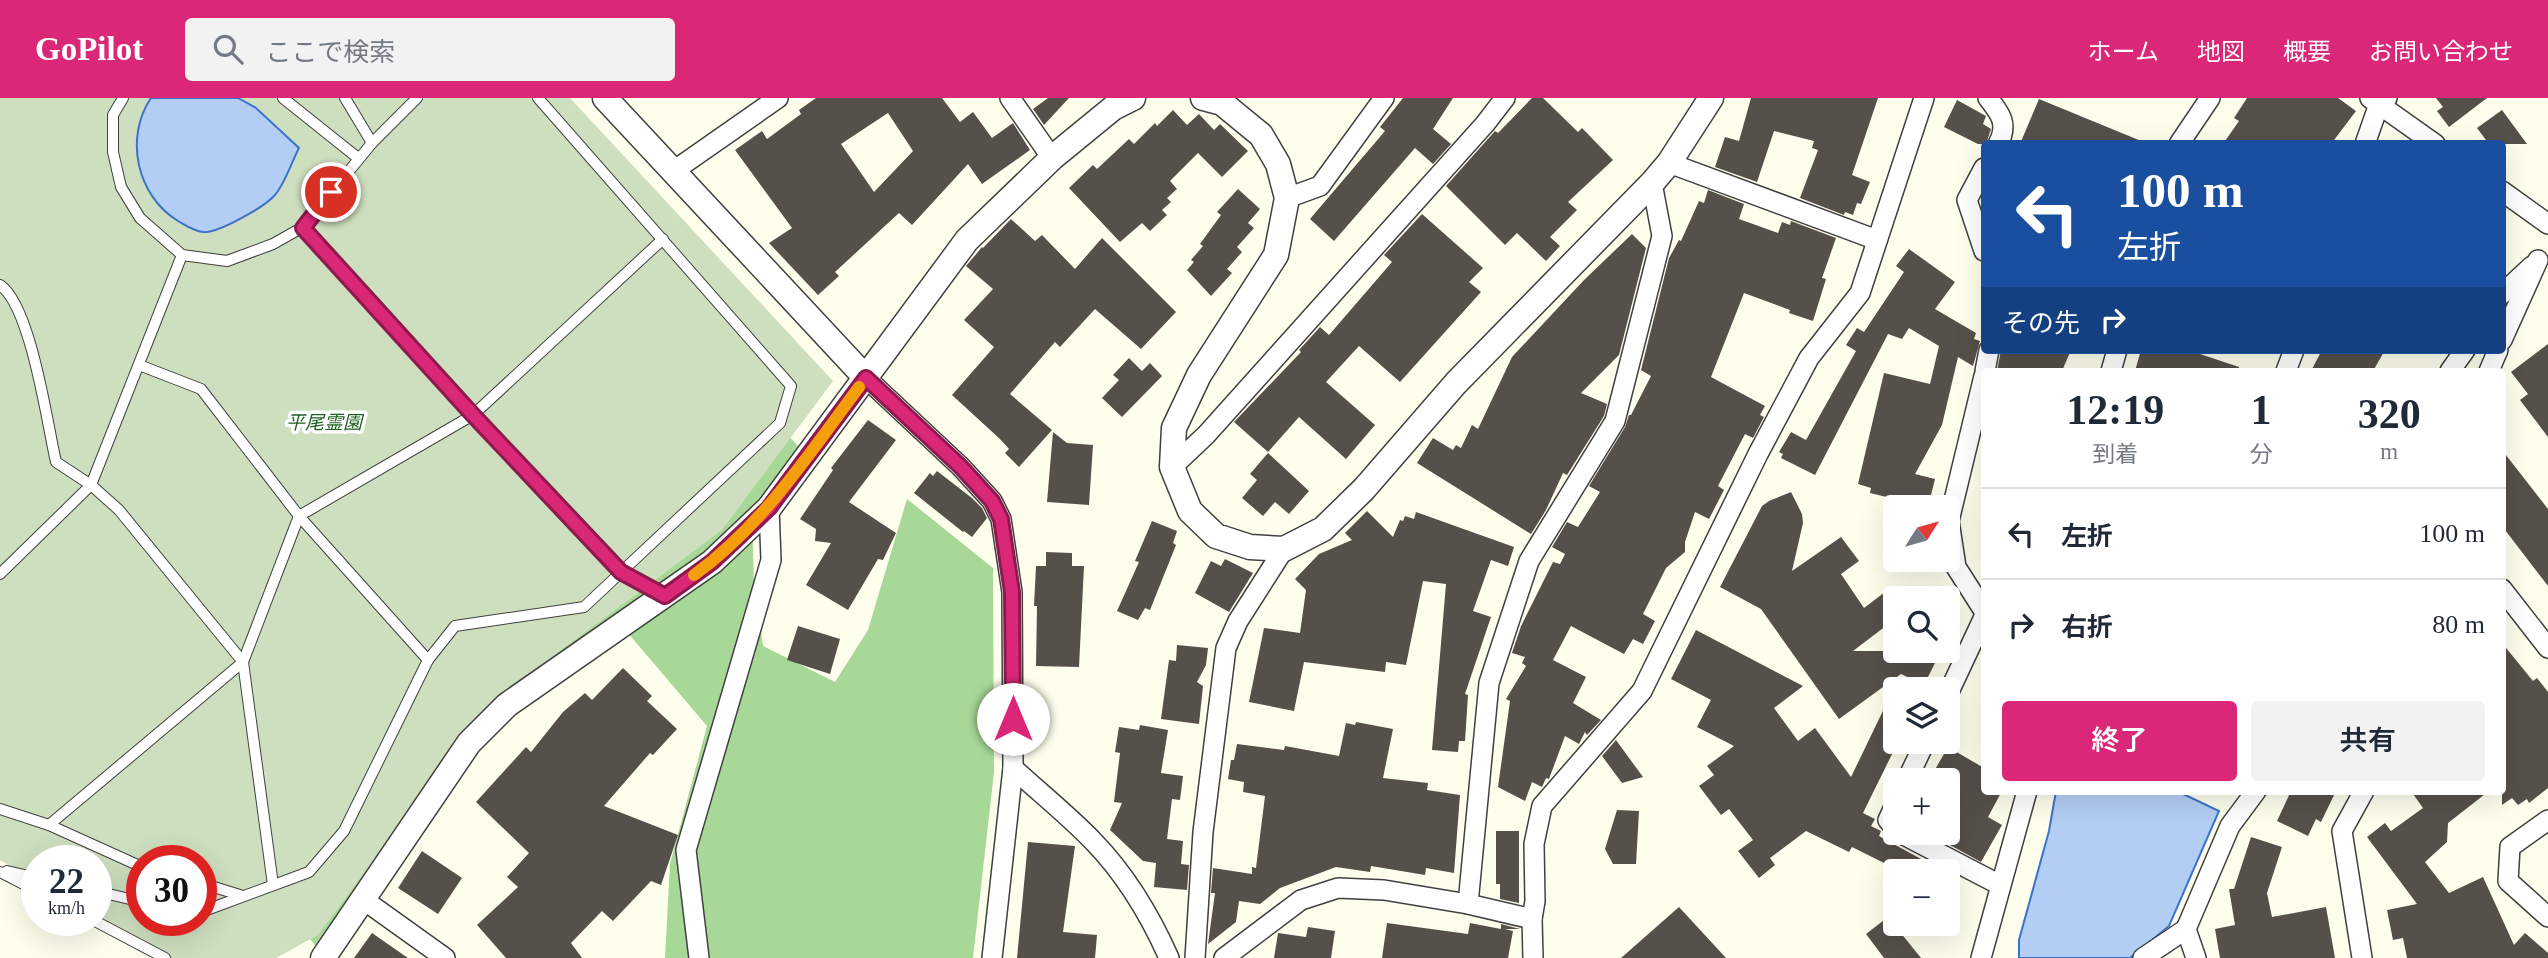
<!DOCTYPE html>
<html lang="ja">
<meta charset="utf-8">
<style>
body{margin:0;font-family:"Times New Roman","Noto Sans JP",serif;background:#f2f2f3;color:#1f2937;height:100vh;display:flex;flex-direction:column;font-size:26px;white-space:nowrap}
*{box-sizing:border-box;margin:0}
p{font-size:23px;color:#747a83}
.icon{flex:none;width:38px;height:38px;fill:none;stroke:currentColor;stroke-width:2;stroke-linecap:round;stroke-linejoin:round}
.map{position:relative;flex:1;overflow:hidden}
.side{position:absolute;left:1981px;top:270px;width:525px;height:427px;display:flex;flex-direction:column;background:#fff;border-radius:7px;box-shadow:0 7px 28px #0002}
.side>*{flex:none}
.top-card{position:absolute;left:1981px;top:42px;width:525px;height:214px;border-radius:7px;box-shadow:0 7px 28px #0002;background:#1a4fa0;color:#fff;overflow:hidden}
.needle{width:46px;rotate:53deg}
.buttons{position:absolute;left:1883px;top:397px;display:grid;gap:14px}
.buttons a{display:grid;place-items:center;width:77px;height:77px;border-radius:7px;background:#fff;box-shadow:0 7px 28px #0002;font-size:35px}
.speed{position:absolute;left:21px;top:747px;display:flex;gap:14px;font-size:35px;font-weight:700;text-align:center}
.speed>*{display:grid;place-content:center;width:91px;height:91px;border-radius:50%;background:#fff;box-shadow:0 7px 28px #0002;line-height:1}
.speed small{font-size:18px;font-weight:400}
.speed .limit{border:10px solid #d22;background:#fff;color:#111}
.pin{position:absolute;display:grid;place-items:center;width:60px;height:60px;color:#fff;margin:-30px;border:4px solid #fff;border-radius:50%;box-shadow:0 2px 7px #0007}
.me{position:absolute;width:77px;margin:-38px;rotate:0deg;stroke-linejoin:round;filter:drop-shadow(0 0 5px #0008)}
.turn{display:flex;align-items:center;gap:24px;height:147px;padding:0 21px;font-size:32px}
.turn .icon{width:91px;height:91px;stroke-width:2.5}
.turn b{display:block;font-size:49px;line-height:60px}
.then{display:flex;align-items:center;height:66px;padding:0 21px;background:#0003;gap:14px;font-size:26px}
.eta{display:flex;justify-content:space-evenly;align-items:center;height:119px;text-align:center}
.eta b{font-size:42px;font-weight:600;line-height:49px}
.cta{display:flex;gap:14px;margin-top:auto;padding:14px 21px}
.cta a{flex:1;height:80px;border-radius:7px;background:#db2777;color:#fff;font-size:28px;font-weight:600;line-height:80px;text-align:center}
.cta a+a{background:#f2f2f3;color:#1f2937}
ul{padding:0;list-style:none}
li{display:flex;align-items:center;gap:21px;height:91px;padding:0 21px;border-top:2px solid #e0e1e3}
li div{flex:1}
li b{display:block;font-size:26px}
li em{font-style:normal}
header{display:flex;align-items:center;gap:42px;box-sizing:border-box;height:98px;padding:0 35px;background:#db2777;color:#fff}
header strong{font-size:33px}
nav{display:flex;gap:38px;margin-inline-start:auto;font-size:24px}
.search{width:490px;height:63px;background:#f2f2f3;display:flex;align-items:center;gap:18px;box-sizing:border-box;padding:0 24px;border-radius:7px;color:#747a83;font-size:26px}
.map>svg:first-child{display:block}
.forest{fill:#a7d898}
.cemetery{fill:#cedfbf;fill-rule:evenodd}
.water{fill:#b3cef4;stroke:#3c73c9;stroke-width:2}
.building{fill:#555049;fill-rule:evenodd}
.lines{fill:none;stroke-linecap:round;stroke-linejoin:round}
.service-casing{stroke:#404040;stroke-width:12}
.minor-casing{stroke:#404040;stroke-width:22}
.tertiary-casing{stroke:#404040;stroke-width:27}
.service{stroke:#fff;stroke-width:10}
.minor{stroke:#fff;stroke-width:19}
.tertiary{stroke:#fff;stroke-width:24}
.route-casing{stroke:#8e194d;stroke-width:18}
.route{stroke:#db2777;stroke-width:12}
.slow{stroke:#f59e0b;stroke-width:12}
.labels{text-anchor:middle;stroke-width:7;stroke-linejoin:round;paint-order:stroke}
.park-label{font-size:19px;font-style:italic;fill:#1f6220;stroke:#fff}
</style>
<header>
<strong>GoPilot</strong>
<div class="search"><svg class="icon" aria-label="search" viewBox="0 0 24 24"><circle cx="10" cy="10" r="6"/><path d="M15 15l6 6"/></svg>ここで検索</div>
<nav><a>ホーム</a><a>地図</a><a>概要</a><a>お問い合わせ</a></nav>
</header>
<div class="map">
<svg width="2548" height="860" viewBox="0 0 2548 860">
<rect width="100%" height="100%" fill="#fefeed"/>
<!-- forest -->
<polygon class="forest" points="785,334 800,350 752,426 754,484 763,548 835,584 868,532 907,401 993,470 994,674 973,860 665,860 670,766 707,628 616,521 492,604 316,848 284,811 331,749"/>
<!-- cemetery -->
<path class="cemetery" d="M 0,0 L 570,0 L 833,283 L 722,432 L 492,604 L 318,837 L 276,860 L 165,860 L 96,819 L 96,763 L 37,763 L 37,784 L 0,762 ZM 142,763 L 201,763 L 201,822 L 142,822 Z"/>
<!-- water -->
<g class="water">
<path d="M 151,0 L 238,0 L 256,10 L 299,50 C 292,63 284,88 274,98 C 264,109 217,136 203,134 C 194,133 185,127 178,123 C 137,98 124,40 151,0 Z"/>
<polygon points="2056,693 2177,693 2219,713 2169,828 2130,860 2019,860 2019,842 2049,733"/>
</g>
<!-- building -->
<g class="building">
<path d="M 816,0 L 942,0 L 960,24 L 973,14 L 992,40 L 1013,25 L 1030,52 L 982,86 L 968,66 L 912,127 L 899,115 L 835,174 L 839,178 L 818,197 L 769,145 L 792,130 L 735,52 L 762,33 L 767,41 L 801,16 L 799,12 ZM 888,15 L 913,53 L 874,94 L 841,46 Z"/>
<polygon points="1048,0 1069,0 1044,27 1033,11"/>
<polygon points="1403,0 1453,0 1433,31 1451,46 1433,66 1415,50 1334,143 1310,121 1385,33 1380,29"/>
<polygon points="1532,0 1543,0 1578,34 1582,30 1613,62 1568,104 1577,112 1550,139 1560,148 1546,163 1517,135 1505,147 1446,88 1495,33 1498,35"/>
<polygon points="1751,0 1878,0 1852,77 1870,84 1861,106 1857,105 1853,117 1845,114 1844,117 1800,100 1818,52 1812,50 1814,43 1774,33 1757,84 1715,69 1725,39 1739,43"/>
<polygon points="2247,0 2338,0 2356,13 2331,46 2223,46 2239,23 2234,20"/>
<polygon points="2436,0 2487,0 2449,29 2437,13 2443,9"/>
<polygon points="2039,1 2146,45 2146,46 2020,46"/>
<polygon points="1957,2 1986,18 1983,26 1991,31 1986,46 1978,46 1944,29"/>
<polygon points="1173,12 1187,27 1199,16 1214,32 1220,26 1248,53 1222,79 1198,55 1170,83 1177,91 1167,100 1171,104 1162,112 1167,117 1150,133 1142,125 1120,144 1069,90 1093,67 1097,71 1129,41 1134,46 1155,25 1157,28"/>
<polygon points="2502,12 2527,46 2489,46 2477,30"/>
<polygon points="1238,91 1260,111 1248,125 1254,130 1237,149 1242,154 1227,171 1232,175 1211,198 1187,172 1194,164 1191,162 1203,148 1200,146 1221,117 1217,114"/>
<polygon points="1708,92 1744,106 1739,121 1778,135 1782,124 1790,127 1791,123 1836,140 1822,180 1826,181 1813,223 1789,215 1790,212 1744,195 1711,279 1765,308 1760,317 1764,319 1753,340 1745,336 1718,388 1724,392 1709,421 1695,414 1685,444 1685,454 1666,470 1643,516 1655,523 1643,546 1633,541 1624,556 1571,528 1553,562 1586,579 1573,605 1601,622 1587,637 1585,634 1579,646 1565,638 1549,681 1546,680 1542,689 1532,684 1525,703 1498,689 1510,603 1506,601 1526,568 1522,565 1525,559 1512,555 1521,528 1553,464 1560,466 1565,456 1552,449 1567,424 1578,429 1600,394 1589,388 1625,329 1629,317 1631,317 1651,278 1641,272 1669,160 1679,142 1681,143 1699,103 1704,105"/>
<polygon points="1422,116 1483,170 1469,184 1481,194 1400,284 1359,248 1326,284 1375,327 1346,361 1299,319 1268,354 1234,324 1301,254 1299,252 1320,229 1329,237 1392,164 1384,157"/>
<polygon points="1011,121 1035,143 1042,137 1075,171 1102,140 1176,214 1141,251 1095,211 1060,249 1055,244 1010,296 1052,332 1019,369 1005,355 1009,351 1001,342 952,297 994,249 964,222 993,191 966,168 982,149 983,150"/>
<polygon points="1632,136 1646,150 1619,257 1581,295 1607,306 1604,318 1567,377 1563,375 1546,412 1531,436 1417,365 1433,340 1453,352 1456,347 1461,350 1472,327 1478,331 1512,259 1584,182"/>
<polygon points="1909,151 1955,184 1935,211 1976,235 1974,241 1980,243 1973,268 1958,259 1942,327 1915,376 1935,381 1928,409 1870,395 1871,390 1858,386 1884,275 1930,286 1939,248 1909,230 1902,241 1888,236 1815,377 1781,360 1783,356 1779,354 1791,334 1806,342 1856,253 1846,247 1857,230 1864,234 1904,174 1896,168"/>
<polygon points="2548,246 2548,339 2520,302 2528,296 2511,274"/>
<polygon points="2001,252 2071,252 2062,273 1997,273"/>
<polygon points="2141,252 2188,252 2239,269 2239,273 2135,273"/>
<polygon points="2322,252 2385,252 2373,273 2311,273"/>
<polygon points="1129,260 1142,273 1150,265 1162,278 1122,319 1102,300 1119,282 1113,277"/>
<polygon points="868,322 896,342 849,404 896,435 883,462 878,461 848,512 806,487 831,445 815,443 816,431 800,421 833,372 831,370"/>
<polygon points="1053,334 1067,345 1093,347 1089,407 1047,404"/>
<polygon points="2502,352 2548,411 2548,488 2502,428"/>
<polygon points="1268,355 1309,393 1289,416 1275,404 1263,418 1242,400 1257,382 1250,376"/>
<polygon points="937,373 972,400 982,410 987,420 972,439 964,433 963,434 914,395 930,375 933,378"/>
<polygon points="1791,394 1802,416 1803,425 1792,473 1841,439 1859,463 1841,476 1864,510 1885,494 1895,507 1895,521 1853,553 1941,553 1924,587 1901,576 1839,621 1761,511 1720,489 1762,408 1769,403"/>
<polygon points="1367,413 1393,439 1400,422 1403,423 1405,418 1414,421 1416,414 1514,449 1508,468 1491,462 1473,513 1491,519 1465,596 1468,597 1465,643 1459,643 1458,654 1432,652 1446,486 1423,483 1406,567 1386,564 1385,574 1304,564 1294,613 1249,604 1264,530 1300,535 1306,492 1295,481 1319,456 1352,442 1345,435"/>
<polygon points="1152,423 1177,433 1173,445 1176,447 1150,512 1145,510 1138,522 1117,513 1139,464 1135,463"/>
<polygon points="1046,454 1072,455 1072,468 1084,468 1079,569 1036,568 1037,508 1034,508 1036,468 1046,468"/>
<polygon points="1225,461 1253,475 1229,514 1195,495 1211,463 1221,468"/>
<polygon points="798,528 840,541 830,576 787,562"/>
<polygon points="1696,532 1803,588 1774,610 1798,643 1815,630 1851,679 1895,588 1895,650 1863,715 1875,721 1871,728 1881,733 1879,738 1945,774 1884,774 1888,767 1852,749 1849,754 1806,733 1770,760 1775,767 1759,780 1738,753 1753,742 1729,711 1721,717 1699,688 1714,677 1707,668 1734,648 1697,629 1711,602 1671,581"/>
<polygon points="2502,545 2533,583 2537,580 2548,594 2548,690 2529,705 2527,701 2518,707 2512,700 2502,707"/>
<polygon points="1177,547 1208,550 1206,567 1197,584 1203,588 1199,626 1161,621 1169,562 1176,563"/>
<polygon points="623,570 652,598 647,603 677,631 653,657 650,655 604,708 678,737 661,787 651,783 613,823 602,813 571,845 582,860 506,860 477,827 518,789 507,779 529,755 476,704 526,649 531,654 563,614 585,595 592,602"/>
<polygon points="1356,624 1393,631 1383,680 1428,685 1427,692 1460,697 1454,775 1426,770 1425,777 1371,768 1370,774 1336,769 1280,790 1260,806 1239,803 1236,824 1208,846 1215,795 1211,795 1213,770 1252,776 1252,769 1256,770 1265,698 1243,694 1244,684 1228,681 1231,662 1234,662 1237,646 1284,652 1285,648 1339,658 1346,625 1355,627"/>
<polygon points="1140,627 1168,632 1161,675 1183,678 1180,702 1172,701 1167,741 1183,743 1181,766 1189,767 1187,792 1154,789 1156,765 1143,763 1110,732 1122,705 1114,704 1120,655 1115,654 1119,629 1139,632"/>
<polygon points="1616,642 1643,679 1622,685 1602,658"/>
<polygon points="1948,649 1984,670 1984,693 2002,693 1988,719 2002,727 1981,764 1948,746 1948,682 1933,675"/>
<polygon points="2291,693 2336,693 2321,724 2316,721 2308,738 2277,723"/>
<polygon points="2411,693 2489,693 2448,725 2447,744 2425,764 2449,795 2483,779 2514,847 2525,835 2548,855 2548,860 2407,860 2403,840 2393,842 2387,812 2417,806 2367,739 2385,725 2391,733 2423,710"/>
<polygon points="1617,712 1639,713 1636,766 1613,766 1605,751"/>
<polygon points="1496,733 1519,733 1519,805 1500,801 1500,786 1496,786"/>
<polygon points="2251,739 2282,749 2267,795 2272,819 2326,809 2335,860 2220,860 2215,831 2235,827 2229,791 2234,791"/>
<polygon points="1028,744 1075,748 1063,834 1097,837 1095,860 1017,860"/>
<polygon points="422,753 462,780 438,816 398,790"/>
<polygon points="1679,809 1726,860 1621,860"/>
<polygon points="1888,819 1921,860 1884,860 1866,836"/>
<polygon points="1387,825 1468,836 1470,825 1501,831 1501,826 1520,831 1505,831 1513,833 1508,860 1382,860"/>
<polygon points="1308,829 1335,833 1331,860 1274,860 1278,835 1306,839"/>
<polygon points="372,835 408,860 354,860"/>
</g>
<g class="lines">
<!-- service casing -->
<g class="service-casing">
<g id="service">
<polyline points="123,0 113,17 113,54 121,89 140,120 182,157 227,163 273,146 303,129 372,45 345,0"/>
<polyline points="283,0 358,60"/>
<polyline points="372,45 417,0"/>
<polyline points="303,129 473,317 621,474 661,496"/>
<path d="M 0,187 C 31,208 47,325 56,364 L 91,387 L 119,412 L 243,564 L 273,787"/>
<polyline points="139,267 201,291 299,418 428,562"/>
<polyline points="0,476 91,387 182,157"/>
<polyline points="0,711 49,727 142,769"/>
<polyline points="49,727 243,564 299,418 473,317 663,141"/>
<polyline points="7,773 37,780"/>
<polyline points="0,774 37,793"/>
<polyline points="201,785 243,798"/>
<polyline points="96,793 142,804"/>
<polyline points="201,814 309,774 344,733 428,562 455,528 584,509 780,325 791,288 538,0"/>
<polyline points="93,822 165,860"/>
</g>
</g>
<!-- minor casing -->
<g class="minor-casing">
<g id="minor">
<polyline points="1010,0 1052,60"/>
<path d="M 1988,0 C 2000,15 2009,26 1998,46"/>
<polyline points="2370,0 2435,46"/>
<polyline points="2179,46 2210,0"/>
<polyline points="2365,46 2379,6 2387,0"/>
<polyline points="1669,65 1877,142"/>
<polyline points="1984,70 1967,102 1984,153"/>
<polyline points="675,72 778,0"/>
<polyline points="2502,93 2548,126"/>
<polyline points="1287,100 1320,88 1384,0"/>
<polyline points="2502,196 2532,168"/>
<polyline points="2502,242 2538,162"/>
<polyline points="1985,273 1989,252"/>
<polyline points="2111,273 2117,252"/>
<polyline points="2286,273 2294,252"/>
<polyline points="2450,273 2465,252"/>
<polyline points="2489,273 2498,252"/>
<polyline points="1984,278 1949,423 1956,469 1984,513"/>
<polyline points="866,280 961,369 992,403 1001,421 1012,494 1013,670 992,860"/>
<polyline points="1172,369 1206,337 1485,26 1505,0"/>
<polyline points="2502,491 2548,550"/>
<polyline points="1948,596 1984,519"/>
<path d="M 1013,670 C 1039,694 1068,717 1093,743 C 1126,777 1150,817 1169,860"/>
<polyline points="1907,682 1925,644"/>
<polyline points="1895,707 1888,722 1895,730"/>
<polyline points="2548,722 2510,749 2508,783 2548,819"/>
<polyline points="1900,735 2000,787"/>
<polyline points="364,802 445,860"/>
<polyline points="1532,821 1535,803 1534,746 1542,708 1642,593 1758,356 1809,260 1860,195 1924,0"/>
<polyline points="2186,831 2230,728 2256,693"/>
<polyline points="699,860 686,752 771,462 769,410"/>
<polyline points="1195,860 1203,734 1226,550 1238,523 1284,451"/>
<polyline points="1224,860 1301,802 1338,790 1384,792 1468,806"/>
<polyline points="1533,860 1532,821 1468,806 1489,585 1529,463 1615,323 1662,138 1652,85"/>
<polyline points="1981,860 2027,693"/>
<polyline points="2143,860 2186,831 2196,860"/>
<polyline points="2362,860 2342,733 2364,693"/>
</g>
</g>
<!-- tertiary casing -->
<g class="tertiary-casing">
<g id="tertiary">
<polyline points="605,0 866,280"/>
<polyline points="1203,0 1222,5 1261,37 1278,66 1287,100 1276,157 1199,277 1174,330 1172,369 1190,413 1216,438 1250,449 1284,451 1323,431 1364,391 1456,285 1652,85 1669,65 1711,0"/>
<polyline points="323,860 469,645 507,607 712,464 769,410 967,142 1052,60 1113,10 1133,0"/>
</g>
</g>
<!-- service -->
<use href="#service" class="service"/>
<!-- minor -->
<use href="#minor" class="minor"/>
<!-- tertiary -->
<use href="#tertiary" class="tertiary"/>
</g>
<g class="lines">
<!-- route casing -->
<g class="route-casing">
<polyline id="route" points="331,94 303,130 473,317 621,474 665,498 712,464 769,410 866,280 961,369 992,403 1001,421 1012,494 1013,621"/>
</g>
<!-- route -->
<use href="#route" class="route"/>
<!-- slow -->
<path class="slow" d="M 694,477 C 763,427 809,356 859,289"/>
</g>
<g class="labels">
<!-- park labels -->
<g class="park-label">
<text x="324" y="331">平尾霊園</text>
</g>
</g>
</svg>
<div class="buttons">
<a><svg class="needle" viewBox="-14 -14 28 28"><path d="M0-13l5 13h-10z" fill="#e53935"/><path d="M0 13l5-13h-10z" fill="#747a83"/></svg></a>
<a><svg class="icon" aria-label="search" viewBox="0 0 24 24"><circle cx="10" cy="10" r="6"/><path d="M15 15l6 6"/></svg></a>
<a><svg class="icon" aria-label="layers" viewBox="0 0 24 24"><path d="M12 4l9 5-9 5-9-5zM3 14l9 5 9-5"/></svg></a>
<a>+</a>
<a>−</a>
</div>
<div class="speed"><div>22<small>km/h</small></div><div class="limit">30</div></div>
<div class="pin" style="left:331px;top:94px;background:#d93025"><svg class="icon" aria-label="arrive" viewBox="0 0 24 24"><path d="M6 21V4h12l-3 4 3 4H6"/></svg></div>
<svg class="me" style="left:1013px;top:621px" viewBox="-20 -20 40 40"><circle r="19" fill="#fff"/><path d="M0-13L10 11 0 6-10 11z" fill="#db2777"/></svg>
<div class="top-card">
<div class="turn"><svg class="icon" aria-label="left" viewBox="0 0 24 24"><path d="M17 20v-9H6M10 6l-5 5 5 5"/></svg><div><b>100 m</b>左折</div></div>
<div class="then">その先<svg class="icon" aria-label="right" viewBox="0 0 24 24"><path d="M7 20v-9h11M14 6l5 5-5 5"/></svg></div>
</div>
<section class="side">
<div class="eta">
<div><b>12:19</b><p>到着</p></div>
<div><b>1</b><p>分</p></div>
<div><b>320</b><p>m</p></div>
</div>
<ul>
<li><svg class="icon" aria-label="left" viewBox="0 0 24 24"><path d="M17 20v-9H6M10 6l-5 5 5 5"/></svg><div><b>左折</b></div><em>100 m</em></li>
<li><svg class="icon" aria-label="right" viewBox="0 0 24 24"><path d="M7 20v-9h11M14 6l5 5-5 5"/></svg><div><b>右折</b></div><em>80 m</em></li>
</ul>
<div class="cta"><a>終了</a><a>共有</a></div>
</section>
</div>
